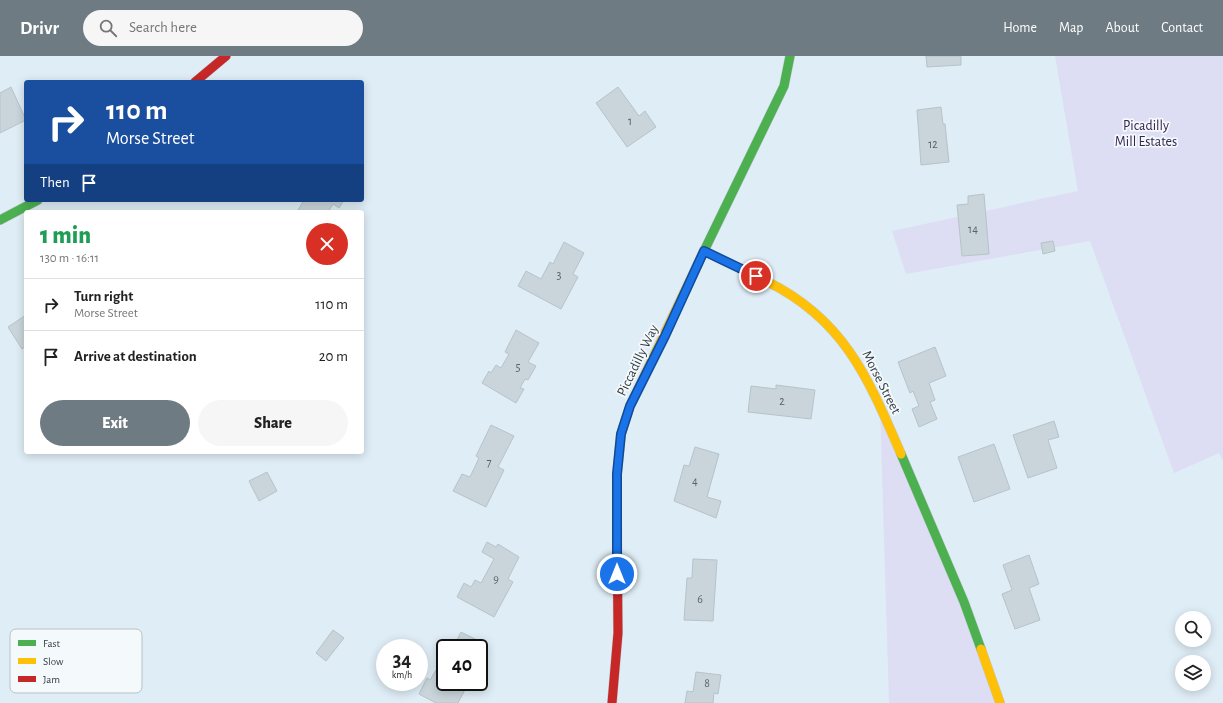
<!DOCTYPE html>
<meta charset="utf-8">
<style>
body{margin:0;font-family:"Alegreya Sans",sans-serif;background:#f6f6f6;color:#222;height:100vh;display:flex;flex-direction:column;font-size:15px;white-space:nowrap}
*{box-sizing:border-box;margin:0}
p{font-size:13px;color:#767676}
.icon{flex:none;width:22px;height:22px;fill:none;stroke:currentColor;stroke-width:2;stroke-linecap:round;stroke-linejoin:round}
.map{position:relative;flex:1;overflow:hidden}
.sheet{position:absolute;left:24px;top:154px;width:340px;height:244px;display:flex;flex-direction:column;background:#fff;border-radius:4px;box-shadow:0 2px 10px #0003}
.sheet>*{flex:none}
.guide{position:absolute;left:24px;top:24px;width:340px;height:122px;border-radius:4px;box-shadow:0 2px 10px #0003;background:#1a4fa0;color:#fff;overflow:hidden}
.buttons{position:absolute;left:1175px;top:555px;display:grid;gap:8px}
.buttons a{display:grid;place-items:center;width:36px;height:36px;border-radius:50%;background:#fff;box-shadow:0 2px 10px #0003;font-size:20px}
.speed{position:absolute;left:376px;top:583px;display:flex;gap:8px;font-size:20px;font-weight:700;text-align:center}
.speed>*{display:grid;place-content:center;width:52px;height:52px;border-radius:50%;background:#fff;box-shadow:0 2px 10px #0003;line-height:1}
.speed small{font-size:10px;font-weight:400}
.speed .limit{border:2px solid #111;border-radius:6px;background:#fff;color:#111}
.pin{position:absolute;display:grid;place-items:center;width:34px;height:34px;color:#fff;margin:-17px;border:2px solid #fff;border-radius:50%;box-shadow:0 1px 4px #0007}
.me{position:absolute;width:44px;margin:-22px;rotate:0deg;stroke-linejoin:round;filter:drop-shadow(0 0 3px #0008)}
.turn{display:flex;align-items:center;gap:14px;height:84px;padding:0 16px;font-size:18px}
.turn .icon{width:52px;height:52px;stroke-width:2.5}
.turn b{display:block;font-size:28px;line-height:34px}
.then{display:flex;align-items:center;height:38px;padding:0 16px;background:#0003;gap:8px;font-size:15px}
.round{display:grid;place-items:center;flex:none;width:42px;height:42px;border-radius:21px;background:#f6f6f6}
.head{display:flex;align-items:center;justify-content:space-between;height:68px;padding:0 16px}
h1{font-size:24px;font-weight:800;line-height:30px;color:#1e9e55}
.cta{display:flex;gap:8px;margin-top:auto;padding:8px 16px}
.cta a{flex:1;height:46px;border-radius:24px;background:#6f7b82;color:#fff;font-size:16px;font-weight:800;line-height:46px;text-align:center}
.cta a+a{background:#f6f6f6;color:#222}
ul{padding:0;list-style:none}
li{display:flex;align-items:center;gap:12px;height:52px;padding:0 16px;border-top:1px solid #e0e0e0}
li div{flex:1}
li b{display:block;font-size:15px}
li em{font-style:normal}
header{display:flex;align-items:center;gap:24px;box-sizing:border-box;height:56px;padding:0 20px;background:#6f7b82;color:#fff}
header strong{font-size:19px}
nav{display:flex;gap:22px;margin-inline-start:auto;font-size:14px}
.search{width:280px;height:36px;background:#f6f6f6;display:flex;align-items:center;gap:10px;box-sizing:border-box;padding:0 14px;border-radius:22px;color:#767676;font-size:15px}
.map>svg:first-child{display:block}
.green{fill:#dddef3}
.building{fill:#c9d5da;stroke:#b6c3c7}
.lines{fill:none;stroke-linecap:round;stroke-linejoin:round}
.fast-casing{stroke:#bfcad1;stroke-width:10}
.slow-casing{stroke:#bfcad1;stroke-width:10}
.jam-casing{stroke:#bfcad1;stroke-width:10}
.fast{stroke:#4caf50;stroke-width:9}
.slow{stroke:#ffc107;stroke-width:9}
.jam{stroke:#c62828;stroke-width:9}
.route-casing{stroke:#114b97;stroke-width:10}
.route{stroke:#1a73e8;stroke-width:7}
.labels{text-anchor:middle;stroke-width:3.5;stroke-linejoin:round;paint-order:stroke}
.number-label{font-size:12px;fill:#59646a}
.park-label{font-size:14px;fill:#362251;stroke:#f4f9fc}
.street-label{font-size:14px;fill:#333d43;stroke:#f4f9fc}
.key{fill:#f4f9fc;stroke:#bac1c4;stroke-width:1}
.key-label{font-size:11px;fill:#333d43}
</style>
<header>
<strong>Drivr</strong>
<div class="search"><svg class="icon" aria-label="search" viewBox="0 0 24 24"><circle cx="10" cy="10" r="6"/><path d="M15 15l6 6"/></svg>Search here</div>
<nav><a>Home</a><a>Map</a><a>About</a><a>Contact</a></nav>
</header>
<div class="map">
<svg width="1223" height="647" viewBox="0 0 1223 647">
<rect width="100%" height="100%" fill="#dfedf6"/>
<!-- green -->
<g class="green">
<polygon points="1055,0 1223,0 1223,405 1219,397 1174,417 1090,185 906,218 892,175 1078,135"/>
<polygon points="880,349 999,647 889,647"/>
</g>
<!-- building -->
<g class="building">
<polygon points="926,0 961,0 961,9 927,11"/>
<polygon points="11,31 26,64 0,77 0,37"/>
<polygon points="618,31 639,60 645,55 656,71 627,91 596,47"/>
<polygon points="941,51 943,68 945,68 949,106 921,109 917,54"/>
<polygon points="984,138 989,198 962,200 957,149 968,148 968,140"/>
<polygon points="304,144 344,144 339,152 333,148 328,156 297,156"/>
<polygon points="1053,185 1055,195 1043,198 1041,187"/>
<polygon points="564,186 584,197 573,218 578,221 561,253 518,230 526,215 541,223 550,206 553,208"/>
<polygon points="26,259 26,290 22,293 8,271"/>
<polygon points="516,274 539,287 528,306 536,310 528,324 525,323 520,332 524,333 516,347 482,327 489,315 491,317 496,309 501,312 509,298 505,296"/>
<polygon points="935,291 946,320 929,327 935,344 930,346 937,363 919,371 912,353 919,350 913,335 910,337 898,306"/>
<polygon points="776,329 815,334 811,363 748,356 751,330 776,333"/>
<polygon points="1054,365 1059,381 1048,384 1057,412 1028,422 1013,379"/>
<polygon points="491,369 514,380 498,411 504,414 486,451 453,435 462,418 470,421 479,402 476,400"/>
<polygon points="994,388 1010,433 974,446 958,401"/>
<polygon points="695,391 719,398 707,441 721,445 716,462 674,445 684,409 689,410"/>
<polygon points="267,416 277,435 259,445 249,425"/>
<polygon points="487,486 496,491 498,488 519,501 508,523 513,526 494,561 457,541 464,527 471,531 475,524 481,527 494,503 482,496"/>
<polygon points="1029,499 1039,528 1029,532 1040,564 1015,573 1002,538 1012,534 1003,509"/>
<polygon points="693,503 717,504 713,565 684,564 687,522 692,522"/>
<polygon points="333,574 344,582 326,605 316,597"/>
<polygon points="461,576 483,587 479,594 479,592 453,592"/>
<polygon points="445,613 445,626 469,626 458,647 436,647 419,638 427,622 430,624 436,614 443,617"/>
<polygon points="696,616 721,619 718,638 714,637 713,647 685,647 687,635 693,636"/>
</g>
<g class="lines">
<!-- fast casing -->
<g class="fast-casing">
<g id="fast">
<polyline points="0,164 38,144"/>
<polyline points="768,226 704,195 784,30 790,0"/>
<polyline points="901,398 964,546 981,593"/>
</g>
</g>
<!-- slow casing -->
<g class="slow-casing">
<g id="slow">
<path d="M 768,226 C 845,264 869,324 901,398"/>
<polyline points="617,461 617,418 621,378 630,350 704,195"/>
<polyline points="981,593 1000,647"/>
</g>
</g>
<!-- jam casing -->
<g class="jam-casing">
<g id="jam">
<polyline points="195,26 226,0"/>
<polyline points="612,647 618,577 617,461"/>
</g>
</g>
<!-- fast -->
<use href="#fast" class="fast"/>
<!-- slow -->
<use href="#slow" class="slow"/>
<!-- jam -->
<use href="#jam" class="jam"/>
</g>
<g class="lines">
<!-- route casing -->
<g class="route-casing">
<polyline id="route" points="617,518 617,418 621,378 630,350 665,280 704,195 756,220"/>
</g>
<!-- route -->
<use href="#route" class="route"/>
</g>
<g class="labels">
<!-- number labels -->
<g class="number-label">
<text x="630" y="69">1</text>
<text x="933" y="92">12</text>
<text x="973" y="177">14</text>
<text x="559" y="223">3</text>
<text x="518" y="315">5</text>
<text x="782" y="349">2</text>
<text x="489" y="410">7</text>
<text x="695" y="429">4</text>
<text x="496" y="527">9</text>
<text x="700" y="547">6</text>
<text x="707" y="631">8</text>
</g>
<!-- park labels -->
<g class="park-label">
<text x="1146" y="74">Picadilly<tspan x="1146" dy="16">Mill Estates</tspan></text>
</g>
<!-- street labels -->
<g class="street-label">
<text transform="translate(637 304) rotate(-64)" y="5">Piccadilly Way</text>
<text transform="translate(882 326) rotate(63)" y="5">Morse Street</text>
</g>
</g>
<!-- legend -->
<rect x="10" y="573" width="132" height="64" rx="6" class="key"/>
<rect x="18" y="584" width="18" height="6" fill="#4caf50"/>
<rect x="18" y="602" width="18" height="6" fill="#ffc107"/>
<rect x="18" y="620" width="18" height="6" fill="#c62828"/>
<g class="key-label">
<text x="43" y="591">Fast</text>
<text x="43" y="609">Slow</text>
<text x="43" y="627">Jam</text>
</g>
</svg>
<div class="buttons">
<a><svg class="icon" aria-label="search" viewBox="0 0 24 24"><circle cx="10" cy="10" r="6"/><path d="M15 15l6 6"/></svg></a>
<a><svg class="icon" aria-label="layers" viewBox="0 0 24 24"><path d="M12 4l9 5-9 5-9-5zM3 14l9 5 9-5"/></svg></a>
</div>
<div class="speed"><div>34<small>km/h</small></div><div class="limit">40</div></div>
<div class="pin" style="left:756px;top:220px;background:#d93025"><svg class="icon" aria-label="arrive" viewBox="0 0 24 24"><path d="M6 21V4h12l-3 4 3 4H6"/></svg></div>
<svg class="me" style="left:617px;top:518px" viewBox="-20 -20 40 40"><circle r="17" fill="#1a73e8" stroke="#fff" stroke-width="3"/><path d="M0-11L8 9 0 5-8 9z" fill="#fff"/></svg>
<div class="guide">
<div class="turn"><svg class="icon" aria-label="right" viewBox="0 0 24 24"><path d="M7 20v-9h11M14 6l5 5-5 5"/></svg><div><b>110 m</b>Morse Street</div></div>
<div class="then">Then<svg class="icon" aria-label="arrive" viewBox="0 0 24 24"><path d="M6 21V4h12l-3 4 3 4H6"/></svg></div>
</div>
<section class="sheet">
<div class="head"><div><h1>1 min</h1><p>130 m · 16:11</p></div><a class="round" style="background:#d93025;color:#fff"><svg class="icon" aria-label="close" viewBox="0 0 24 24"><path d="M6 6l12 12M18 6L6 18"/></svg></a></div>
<ul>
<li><svg class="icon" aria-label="right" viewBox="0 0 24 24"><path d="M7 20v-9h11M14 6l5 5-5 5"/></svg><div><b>Turn right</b><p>Morse Street</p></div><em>110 m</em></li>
<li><svg class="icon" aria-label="arrive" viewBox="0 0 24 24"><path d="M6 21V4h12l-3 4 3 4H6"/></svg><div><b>Arrive at destination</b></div><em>20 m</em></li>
</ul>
<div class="cta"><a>Exit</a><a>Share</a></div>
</section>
</div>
